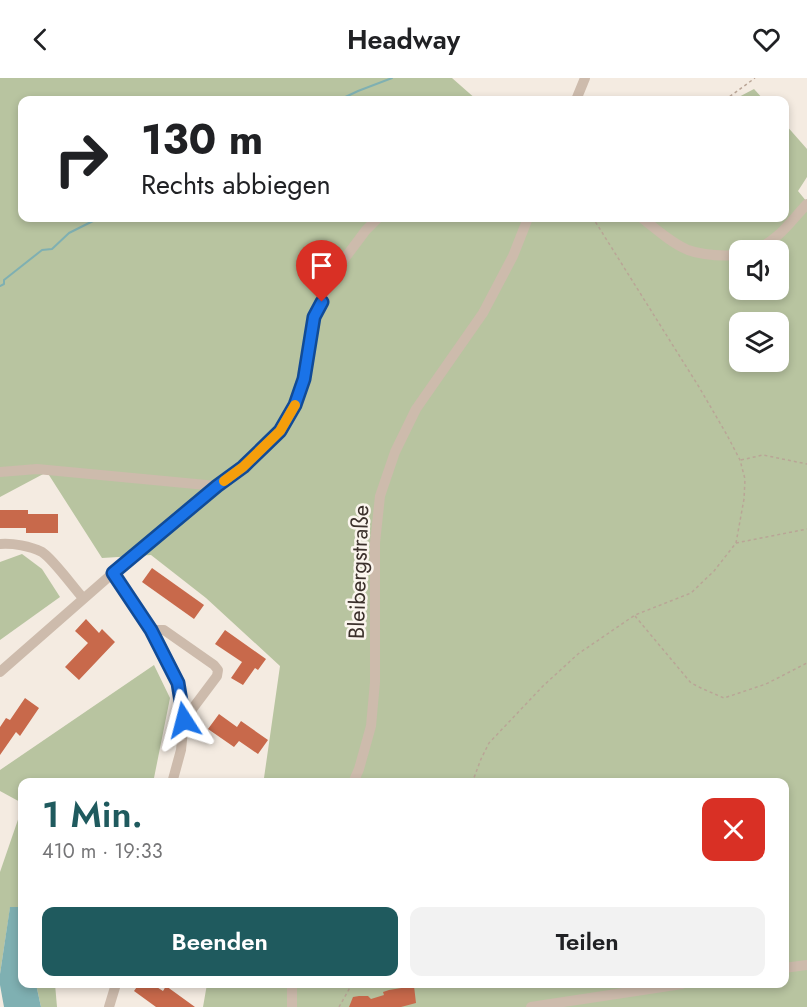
<!DOCTYPE html>
<html lang="de">
<meta charset="utf-8">
<style>
body{margin:0;font-family:Jost,sans-serif;background:#f2f2f2;color:#202124;height:100vh;display:flex;flex-direction:column;font-size:22px;white-space:nowrap}
*{box-sizing:border-box;margin:0}
p{font-size:20px;color:#757577}
.icon{flex:none;width:33px;height:33px;fill:none;stroke:currentColor;stroke-width:2;stroke-linecap:round;stroke-linejoin:round}
.map{position:relative;flex:1;overflow:hidden}
.side{position:absolute;left:18px;top:700px;width:771px;height:210px;display:flex;flex-direction:column;background:#fff;border-radius:12px;box-shadow:0 3px 9px #0003}
.side>*{flex:none}
.guide{position:absolute;left:18px;top:18px;width:771px;height:126px;border-radius:12px;box-shadow:0 3px 9px #0003;background:#fff;color:#202124;overflow:hidden}
.controls{position:absolute;left:729px;top:162px;display:grid;gap:12px}
.controls a{display:grid;place-items:center;width:60px;height:60px;border-radius:12px;background:#fff;box-shadow:0 3px 9px #0003;font-size:30px}
.pin{position:absolute;display:grid;place-items:center;width:51px;height:51px;color:#fff;margin:-62px -26px;border-radius:50% 50% 50% 0;rotate:-45deg;box-shadow:0 0 6px #0007}
.pin .icon{rotate:45deg}
.me{position:absolute;width:66px;margin:-33px;rotate:351deg;stroke-linejoin:round;filter:drop-shadow(0 0 4px #0008)}
.turn{display:flex;align-items:center;gap:21px;height:126px;padding:0 24px;font-size:27px}
.turn .icon{width:78px;height:78px;stroke-width:2.5}
.turn b{display:block;font-size:42px;line-height:51px}
.round{display:grid;place-items:center;flex:none;width:63px;height:63px;border-radius:12px;background:#f2f2f2}
.head{display:flex;align-items:center;justify-content:space-between;height:102px;padding:0 24px}
h1{font-size:36px;font-weight:600;line-height:45px;color:#1f5a5e}
.cta{display:flex;gap:12px;margin-top:auto;padding:12px 24px}
.cta a{flex:1;height:69px;border-radius:12px;background:#1f5a5e;color:#fff;font-size:24px;font-weight:600;line-height:69px;text-align:center}
.cta a+a{background:#f2f2f2;color:#202124}
header{display:flex;justify-content:space-between;align-items:center;height:78px;padding:0 24px;background:#fff;font-size:27px;font-weight:600}
.map>svg:first-child{display:block}
.green{fill:#b8c4a0;fill-rule:evenodd}
.water{fill:#7fb0b2}
.lines{fill:none;stroke-linecap:round;stroke-linejoin:round}
.stream{stroke:#7fb0b2;stroke-width:2}
.building{fill:#c8694b}
.path{stroke:#b9a596;stroke-width:1.5;stroke-dasharray:3 3;stroke-linecap:butt}
.minor{stroke:#cdbbac;stroke-width:10}
.route-casing{stroke:#114b97;stroke-width:15}
.route{stroke:#1a73e8;stroke-width:10}
.slow{stroke:#f59e0b;stroke-width:10}
.labels{text-anchor:middle;stroke-width:5;stroke-linejoin:round;paint-order:stroke}
.street-label{font-size:22px;fill:#3b302b;stroke:#fbf5ee}
</style>
<header><svg class="icon" aria-label="back" viewBox="0 0 24 24"><path d="M15 5l-7 7 7 7"/></svg>Headway<svg class="icon" aria-label="heart" viewBox="0 0 24 24"><path d="M12 20l-8-8c-3-5 5-10 8-4 3-6 11-1 8 4z"/></svg></header>
<div class="map">
<svg width="807" height="929" viewBox="0 0 807 929">
<rect width="100%" height="100%" fill="#f4ebe1"/>
<!-- green -->
<g class="green">
<path d="M 0,0 L 452,0 L 477,22 L 22,22 L 22,140 L 784,140 L 785,46 L 807,71 L 807,99 L 798,113 L 807,124 L 807,929 L 203,929 L 207,906 L 784,906 L 784,705 L 265,705 L 264,700 L 280,588 L 206,520 L 151,477 L 102,480 L 47,394 L 0,419 ZM 740,172 L 778,172 L 778,212 L 740,212 ZM 740,244 L 778,244 L 778,284 L 740,284 Z"/>
<polygon points="754,11 764,22 733,22"/>
<polygon points="22,476 42,491 60,519 0,562 0,484"/>
<polygon points="154,587 170,620 153,705 22,705 22,725 0,713 0,692"/>
<polygon points="22,730 22,838 20,829 10,830 0,896 0,794"/>
<polygon points="36,906 55,906 57,929 41,929"/>
</g>
<!-- water -->
<polygon class="water" points="10,829 21,829 22,838 22,906 36,906 41,929 4,929 0,907 0,896"/>
<g class="lines">
<!-- stream -->
<g class="stream">
<polyline points="339,22 358,13 392,0"/>
<polyline points="0,208 4,206 4,202 42,172 52,171 69,155 99,140"/>
</g>
</g>
<!-- building -->
<g class="building">
<polygon points="0,432 28,432 28,436 58,436 58,455 26,455 26,450 0,450"/>
<polygon points="152,490 204,527 194,541 142,504"/>
<polygon points="86,541 99,555 102,551 115,564 79,602 65,589 88,565 75,553"/>
<polygon points="225,552 266,581 258,592 255,590 243,607 231,600 242,584 215,566"/>
<polygon points="25,620 39,630 20,658 16,654 0,677 0,649 6,640 10,642"/>
<polygon points="219,636 237,649 241,643 268,662 258,676 239,663 234,669 208,651"/>
<polygon points="139,906 152,906 163,913 166,908 195,929 156,929 134,913"/>
<polygon points="414,908 416,925 401,929 349,929 353,919 359,918 368,918 371,921 384,917 383,914 389,912"/>
</g>
<g class="lines">
<!-- path -->
<g class="path">
<polyline points="725,22 755,0"/>
<polyline points="741,382 763,377 807,386"/>
<polyline points="736,465 807,451"/>
<polyline points="635,538 691,605 703,611 724,620 766,606 807,585"/>
<polyline points="472,705 481,681 489,665 543,608 578,576 635,537 691,515 714,493 736,465 744,421 745,401 740,382 727,357 699,309 593,140"/>
<polyline points="339,929 352,906"/>
</g>
<!-- minor -->
<g class="minor">
<polyline points="576,22 585,0"/>
<path d="M 642,140 C 656,151 671,165 688,172 C 704,178 723,178 740,177"/>
<path d="M 754,172 C 778,163 790,144 807,126"/>
<polyline points="0,394 37,391 217,408"/>
<path d="M 0,466 C 13,465 30,468 42,474 C 53,481 73,509 83,520"/>
<polyline points="113,495 217,408 243,389 280,353 295,327 304,301 314,239 336,192 366,152 378,140"/>
<polyline points="151,552 164,552 214,587 218,592 217,598 184,642"/>
<polyline points="0,594 113,495 151,552 178,605 184,642 181,672 172,705"/>
<polyline points="353,705 359,691 371,648 375,604 375,465 380,418 395,374 416,331 483,235 513,178 528,140"/>
<polyline points="784,890 807,887"/>
<polyline points="292,906 292,929"/>
<polyline points="109,929 116,906"/>
<polyline points="531,929 682,906"/>
</g>
</g>
<g class="lines">
<!-- route casing -->
<g class="route-casing">
<polyline id="route" points="184,642 178,605 151,552 113,495 217,408 243,389 280,353 295,327 304,301 314,239 322,224"/>
</g>
<!-- route -->
<use href="#route" class="route"/>
<!-- slow -->
<polyline class="slow" points="224,403 243,389 280,353 295,327"/>
</g>
<g class="labels">
<!-- street labels -->
<g class="street-label">
<text transform="translate(358 494) rotate(-88)" y="8">Bleibergstraße</text>
</g>
</g>
</svg>
<div class="controls">
<a><svg class="icon" aria-label="sound" viewBox="0 0 24 24"><path d="M4 9h4l5-4v14l-5-4H4zM17 9q2 3 0 6"/></svg></a>
<a><svg class="icon" aria-label="layers" viewBox="0 0 24 24"><path d="M12 4l9 5-9 5-9-5zM3 14l9 5 9-5"/></svg></a>
</div>
<div class="pin" style="left:322px;top:224px;background:#d93025"><svg class="icon" aria-label="arrive" viewBox="0 0 24 24"><path d="M6 21V4h12l-3 4 3 4H6"/></svg></div>
<svg class="me" style="left:184px;top:642px" viewBox="-20 -20 40 40"><path d="M0-17L14 15 0 8-14 15z" fill="#1a73e8" stroke="#fff" stroke-width="4"/></svg>
<div class="guide">
<div class="turn"><svg class="icon" aria-label="right" viewBox="0 0 24 24"><path d="M7 20v-9h11M14 6l5 5-5 5"/></svg><div><b>130 m</b>Rechts abbiegen</div></div>
</div>
<section class="side">
<div class="head"><div><h1>1 Min.</h1><p>410 m · 19:33</p></div><a class="round" style="background:#d93025;color:#fff"><svg class="icon" aria-label="close" viewBox="0 0 24 24"><path d="M6 6l12 12M18 6L6 18"/></svg></a></div>
<div class="cta"><a>Beenden</a><a>Teilen</a></div>
</section>
</div>
